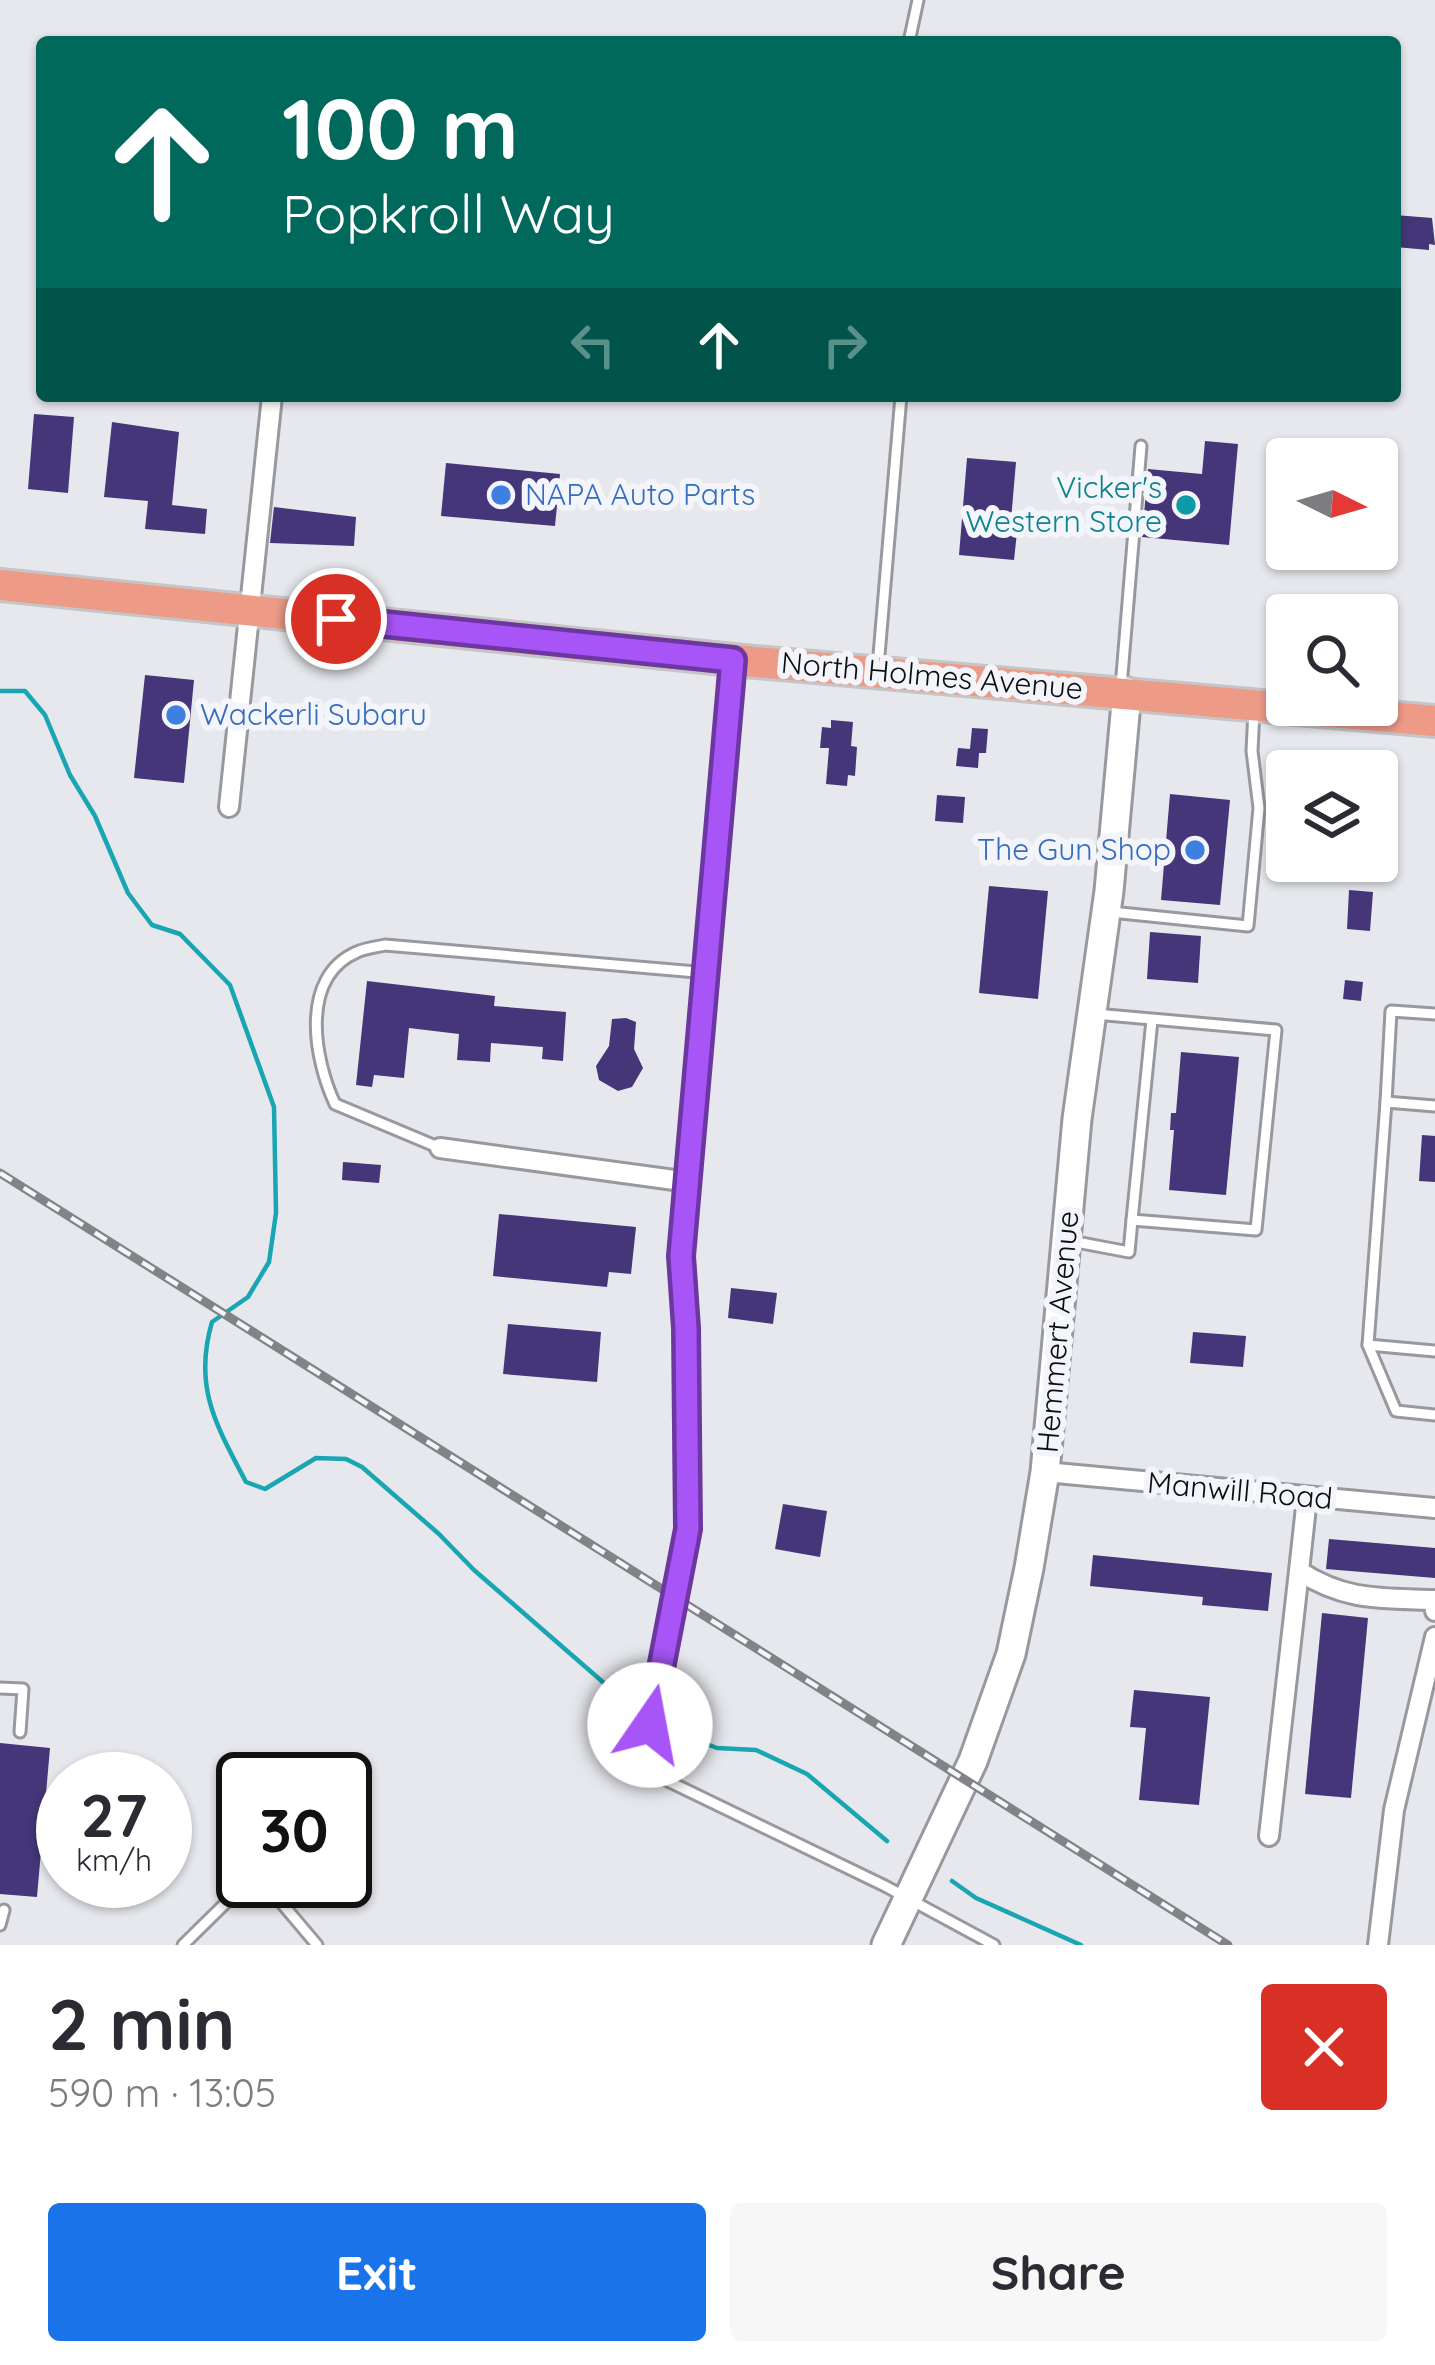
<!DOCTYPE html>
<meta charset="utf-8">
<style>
body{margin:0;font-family:Quicksand,sans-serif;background:#f7f7f7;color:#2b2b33;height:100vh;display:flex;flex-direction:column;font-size:45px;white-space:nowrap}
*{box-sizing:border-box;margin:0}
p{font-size:39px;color:#7c7c81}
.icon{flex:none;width:66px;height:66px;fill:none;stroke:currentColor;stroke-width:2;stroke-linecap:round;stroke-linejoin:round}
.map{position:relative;height:1945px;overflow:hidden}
.drawer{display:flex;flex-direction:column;background:#fff;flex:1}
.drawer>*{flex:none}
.top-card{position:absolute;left:36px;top:36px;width:1365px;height:366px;border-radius:12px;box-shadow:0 3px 9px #0004;background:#00695c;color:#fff;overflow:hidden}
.needle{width:78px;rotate:95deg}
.tools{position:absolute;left:1266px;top:438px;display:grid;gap:24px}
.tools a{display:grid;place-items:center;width:132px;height:132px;border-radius:12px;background:#fff;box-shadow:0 3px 9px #0004;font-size:60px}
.speed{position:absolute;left:36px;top:1752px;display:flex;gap:24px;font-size:60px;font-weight:700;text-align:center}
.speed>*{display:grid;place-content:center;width:156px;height:156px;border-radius:50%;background:#fff;box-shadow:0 3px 9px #0004;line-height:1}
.speed small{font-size:30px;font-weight:400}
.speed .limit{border:6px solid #111;border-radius:18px;background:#fff;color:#111}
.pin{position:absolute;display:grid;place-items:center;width:102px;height:102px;color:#fff;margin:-51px;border:6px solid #fff;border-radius:50%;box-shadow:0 3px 12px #0007}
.me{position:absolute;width:132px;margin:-66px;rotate:12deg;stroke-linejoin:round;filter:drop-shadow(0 0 9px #0008)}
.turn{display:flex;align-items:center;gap:42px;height:252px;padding:0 48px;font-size:54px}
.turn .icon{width:156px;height:156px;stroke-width:2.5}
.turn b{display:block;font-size:84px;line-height:102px}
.lanes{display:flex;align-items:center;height:114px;padding:0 48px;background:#0003;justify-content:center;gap:60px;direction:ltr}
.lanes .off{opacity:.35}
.round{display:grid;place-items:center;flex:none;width:126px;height:126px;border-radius:12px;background:#f7f7f7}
.head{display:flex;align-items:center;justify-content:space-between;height:204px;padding:0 48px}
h1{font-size:72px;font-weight:700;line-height:90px}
.button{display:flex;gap:24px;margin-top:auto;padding:24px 48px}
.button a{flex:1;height:138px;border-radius:12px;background:#1a73e8;color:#fff;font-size:48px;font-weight:700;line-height:138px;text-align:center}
.button a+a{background:#f7f7f7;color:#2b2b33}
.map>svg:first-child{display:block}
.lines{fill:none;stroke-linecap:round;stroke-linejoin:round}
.stream{stroke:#19a5b1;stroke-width:4.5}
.building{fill:#443678}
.lane-casing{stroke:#98999e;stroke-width:15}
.street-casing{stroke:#98999e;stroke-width:24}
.secondary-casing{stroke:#98999e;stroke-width:33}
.primary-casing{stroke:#c5c5c5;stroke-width:36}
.lane{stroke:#fff;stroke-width:9}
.street{stroke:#fff;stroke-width:18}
.secondary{stroke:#fff;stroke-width:27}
.primary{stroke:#ed9a87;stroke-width:30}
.rail-casing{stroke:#828386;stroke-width:9}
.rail{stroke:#f3f5fa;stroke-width:4.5;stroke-dasharray:14;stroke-linecap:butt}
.route-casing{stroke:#6d37a1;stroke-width:30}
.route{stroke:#a855f7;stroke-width:21}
.shop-dot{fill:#3f7fe0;stroke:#f3f5fa;stroke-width:4.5}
.culture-dot{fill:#0f9aa8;stroke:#f3f5fa;stroke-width:4.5}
.labels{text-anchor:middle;stroke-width:12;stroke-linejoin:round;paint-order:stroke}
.culture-label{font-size:30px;fill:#0d838f;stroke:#f3f5fa;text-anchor:end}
.shop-label{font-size:30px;fill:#366cbe;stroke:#f3f5fa;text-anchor:start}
.street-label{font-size:30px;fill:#0c0d0e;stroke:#f3f5fa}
</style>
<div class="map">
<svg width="1435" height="1945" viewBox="0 0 1435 1945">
<rect width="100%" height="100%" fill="#e6e8ed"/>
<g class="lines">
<!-- stream -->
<g class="stream">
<path d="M 0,691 L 25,691 L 45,715 L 70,775 L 95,816 L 128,893 L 152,925 L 180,934 L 230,985 L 274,1107 L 276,1213 L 269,1262 L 248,1297 L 212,1322 C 193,1387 216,1425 246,1482 L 265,1489 L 316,1458 L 346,1459 L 362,1467 L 439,1534 L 474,1570 L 643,1717"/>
<polyline points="662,1727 717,1748 756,1750 807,1774 887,1841"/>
<polyline points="952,1881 976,1898 1081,1945"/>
</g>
</g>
<!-- building -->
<g class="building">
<polygon points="1395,215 1432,218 1435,245 1429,244 1429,250 1395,247"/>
<polygon points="34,414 74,417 68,493 28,489"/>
<polygon points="112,422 179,432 172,505 207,509 205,534 145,529 148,501 104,497"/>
<polygon points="1205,441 1238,444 1229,545 1142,537 1148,469 1202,474"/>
<polygon points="967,458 1016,462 1010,532 1017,532 1014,560 959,555"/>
<polygon points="446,463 560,474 555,526 441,516"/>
<polygon points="274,507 356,517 354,546 270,543"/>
<polygon points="145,675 194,680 184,783 134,778"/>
<polygon points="831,720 853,722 851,746 857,747 855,776 848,775 847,786 826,784 829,748 820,748 822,727 831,728"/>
<polygon points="972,728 988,729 986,753 979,753 978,768 956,766 958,748 970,749"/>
<polygon points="1170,794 1230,800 1220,905 1161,900"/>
<polygon points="937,795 965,797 963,823 935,821"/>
<polygon points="1377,819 1398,821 1395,858 1377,856"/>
<polygon points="989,886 1048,891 1038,999 979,993"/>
<polygon points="1349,890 1373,892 1370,931 1347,929"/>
<polygon points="1150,932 1201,936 1198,983 1147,979"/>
<polygon points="1345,980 1363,982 1361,1001 1343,999"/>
<polygon points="367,981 495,996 494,1006 566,1012 563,1061 542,1059 543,1047 491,1043 490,1062 457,1060 459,1034 409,1028 404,1078 374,1075 372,1087 356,1085"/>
<polygon points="626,1018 636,1022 634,1049 643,1068 632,1087 618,1091 599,1080 596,1066 609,1046 612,1019"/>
<polygon points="1181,1052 1239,1057 1226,1195 1169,1190 1174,1130 1170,1130 1171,1113 1176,1113"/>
<polygon points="1422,1135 1435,1136 1435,1182 1419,1181"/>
<polygon points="343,1162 381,1165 379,1183 342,1180"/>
<polygon points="499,1214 636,1227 631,1274 609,1272 607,1287 493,1276"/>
<polygon points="731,1288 777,1293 773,1324 728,1318"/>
<polygon points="508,1324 601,1332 597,1382 503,1374"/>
<polygon points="1193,1332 1246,1336 1243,1367 1190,1363"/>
<polygon points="783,1504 827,1511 820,1557 775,1549"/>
<polygon points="1329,1539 1435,1548 1435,1578 1326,1569"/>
<polygon points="1093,1555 1272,1573 1268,1611 1202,1605 1203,1597 1090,1586"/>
<polygon points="1322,1613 1368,1618 1351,1798 1305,1794"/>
<polygon points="1134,1690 1210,1697 1199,1805 1139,1800 1146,1728 1130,1727"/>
<polygon points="0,1743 50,1748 37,1897 0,1894"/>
</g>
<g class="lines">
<!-- lane casing -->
<g class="lane-casing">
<g id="lane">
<polyline points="909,42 918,0"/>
<polyline points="878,667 901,396"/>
<polyline points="1121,687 1141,446"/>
<polyline points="1111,912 1248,926 1259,808 1252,751 1254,710"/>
<polyline points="1095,1014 1276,1030 1256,1230 1132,1220 1152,1020"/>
<polyline points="1386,1102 1391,1011 1435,1014"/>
<polyline points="1435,1106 1386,1102 1368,1345 1435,1351"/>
<path d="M 440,1148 L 335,1104 C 314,1059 299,977 357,952 C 365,948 376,947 385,945 L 708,973"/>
<polyline points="1071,1241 1129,1252 1132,1220"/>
<polyline points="1368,1345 1396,1411 1435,1415"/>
<polyline points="0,1688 23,1689 20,1732"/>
<polyline points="641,1768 885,1886 994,1945"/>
<polyline points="263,1881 317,1945"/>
<polyline points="0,1925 4,1910"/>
<polyline points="183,1945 248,1881"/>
</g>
</g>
<!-- street casing -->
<g class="street-casing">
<g id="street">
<polyline points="229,807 272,396"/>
<polyline points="440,1148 689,1182"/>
<polyline points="1045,1472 1435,1508"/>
<path d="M 1307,1498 L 1299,1571 C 1345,1601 1380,1598 1434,1600 L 1435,1611"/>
<polyline points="641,1768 688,1529 686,1328 681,1256 708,973 733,660"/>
<polyline points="1269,1836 1299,1571"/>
<polyline points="1378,1945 1394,1810 1435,1637"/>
</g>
</g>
<!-- secondary casing -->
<g class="secondary-casing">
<polyline id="secondary" points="886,1945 973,1761 1011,1654 1029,1568 1045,1472 1077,1119 1109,891 1127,692"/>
</g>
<!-- primary casing -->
<g class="primary-casing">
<polyline id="primary" points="0,585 733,660 1435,721"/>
</g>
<!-- lane -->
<use href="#lane" class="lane"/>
<!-- street -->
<use href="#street" class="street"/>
<!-- secondary -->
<use href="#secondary" class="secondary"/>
<!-- primary -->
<use href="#primary" class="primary"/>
<!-- rail casing -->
<g class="rail-casing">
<polyline id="rail" points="0,1173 1228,1945"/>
</g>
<!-- rail -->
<use href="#rail" class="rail"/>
</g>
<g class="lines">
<!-- route casing -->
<g class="route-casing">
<polyline id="route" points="336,619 733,660 681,1256 686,1328 688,1529 650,1725"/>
</g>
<!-- route -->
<use href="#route" class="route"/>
</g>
<!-- markers -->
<g class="shop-dot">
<circle cx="501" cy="495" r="12"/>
<circle cx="176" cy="715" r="12"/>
<circle cx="1195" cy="850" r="12"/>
</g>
<circle class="culture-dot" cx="1186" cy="505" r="12"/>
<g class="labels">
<!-- culture labels -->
<g class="culture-label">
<text x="1162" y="498">Vicker's<tspan x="1162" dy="34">Western Store</tspan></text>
</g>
<!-- shop labels -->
<g class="shop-label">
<text x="525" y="505">NAPA Auto Parts</text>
<text x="200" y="725">Wackerli Subaru</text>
<text x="1171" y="860" text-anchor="end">The Gun Shop</text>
</g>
<!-- street labels -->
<g class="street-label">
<text transform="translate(932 676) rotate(5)" y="10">North Holmes Avenue</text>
<text transform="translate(1058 1332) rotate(-85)" y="10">Hemmert Avenue</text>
<text transform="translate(1240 1491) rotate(5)" y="10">Manwill Road</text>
</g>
</g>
</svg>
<div class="tools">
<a><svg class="needle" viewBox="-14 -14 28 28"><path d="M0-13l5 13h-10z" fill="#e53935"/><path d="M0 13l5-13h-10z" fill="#7c7c81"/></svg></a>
<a><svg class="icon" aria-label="search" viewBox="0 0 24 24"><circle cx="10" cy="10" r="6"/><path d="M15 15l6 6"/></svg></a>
<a><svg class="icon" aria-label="layers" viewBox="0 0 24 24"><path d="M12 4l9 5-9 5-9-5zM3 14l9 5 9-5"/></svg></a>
</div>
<div class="speed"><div>27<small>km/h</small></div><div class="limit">30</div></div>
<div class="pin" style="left:336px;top:619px;background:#d93025"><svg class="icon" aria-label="arrive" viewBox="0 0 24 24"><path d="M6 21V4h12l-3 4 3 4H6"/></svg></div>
<svg class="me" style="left:650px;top:1725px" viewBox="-20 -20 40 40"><circle r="19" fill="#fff"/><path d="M0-13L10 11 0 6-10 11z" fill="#a855f7"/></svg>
<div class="top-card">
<div class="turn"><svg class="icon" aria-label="ahead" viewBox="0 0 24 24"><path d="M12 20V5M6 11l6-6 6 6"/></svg><div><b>100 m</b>Popkroll Way</div></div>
<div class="lanes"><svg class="icon off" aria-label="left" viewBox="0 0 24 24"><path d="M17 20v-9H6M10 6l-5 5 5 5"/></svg><svg class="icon" aria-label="ahead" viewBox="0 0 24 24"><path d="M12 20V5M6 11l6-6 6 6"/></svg><svg class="icon off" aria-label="right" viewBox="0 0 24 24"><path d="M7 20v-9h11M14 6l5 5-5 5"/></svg></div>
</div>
</div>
<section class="drawer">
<div class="head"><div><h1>2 min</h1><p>590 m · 13:05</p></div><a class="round" style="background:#d93025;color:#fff"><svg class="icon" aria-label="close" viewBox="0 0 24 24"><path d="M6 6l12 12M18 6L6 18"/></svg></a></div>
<div class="button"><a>Exit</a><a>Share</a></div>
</section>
